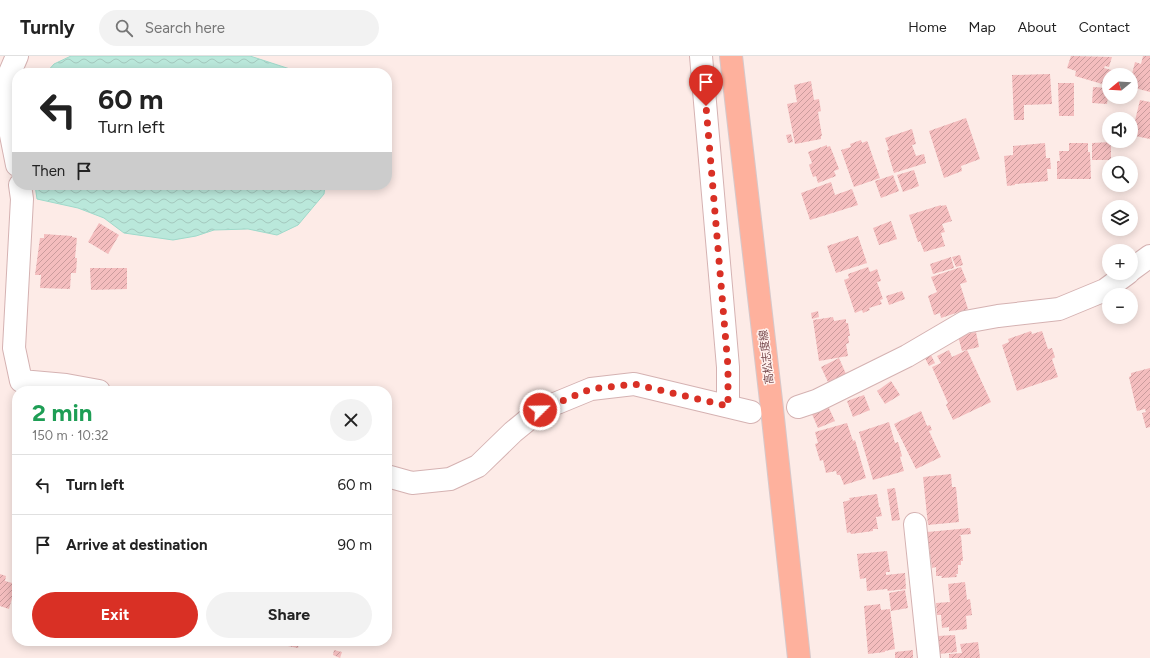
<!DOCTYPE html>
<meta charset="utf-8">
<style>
body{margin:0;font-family:Figtree,"Noto Sans JP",sans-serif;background:#f2f2f2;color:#222;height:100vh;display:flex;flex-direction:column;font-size:15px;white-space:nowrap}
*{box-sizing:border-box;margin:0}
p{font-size:13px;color:#767676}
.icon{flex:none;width:22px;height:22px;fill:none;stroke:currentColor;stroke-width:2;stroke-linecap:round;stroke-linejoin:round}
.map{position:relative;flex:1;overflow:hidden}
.details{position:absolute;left:12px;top:330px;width:380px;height:260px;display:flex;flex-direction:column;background:#fff;border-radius:16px;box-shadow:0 2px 10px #0003}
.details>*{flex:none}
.hud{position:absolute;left:12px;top:12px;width:380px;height:122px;border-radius:16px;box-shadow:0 2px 10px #0003;background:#fff;color:#222;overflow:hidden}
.needle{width:26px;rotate:252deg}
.controls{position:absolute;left:1102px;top:12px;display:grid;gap:8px}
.controls a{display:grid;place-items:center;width:36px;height:36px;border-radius:50%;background:#fff;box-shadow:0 2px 10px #0003;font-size:20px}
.pin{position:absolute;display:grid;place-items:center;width:34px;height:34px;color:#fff;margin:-41px -17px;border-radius:50% 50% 50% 0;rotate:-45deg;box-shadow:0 0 4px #0007}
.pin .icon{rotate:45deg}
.me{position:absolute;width:44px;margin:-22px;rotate:67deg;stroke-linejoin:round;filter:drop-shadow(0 0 3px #0008)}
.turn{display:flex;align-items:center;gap:14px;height:84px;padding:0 20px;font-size:18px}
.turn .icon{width:52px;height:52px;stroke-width:2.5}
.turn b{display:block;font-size:28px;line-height:34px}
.then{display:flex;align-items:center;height:38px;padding:0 20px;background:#0003;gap:8px;font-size:15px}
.round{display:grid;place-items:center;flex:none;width:42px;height:42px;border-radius:21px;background:#f2f2f2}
.overview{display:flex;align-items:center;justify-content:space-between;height:68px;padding:0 20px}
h1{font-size:24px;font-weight:700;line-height:30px;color:#1e9e55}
.button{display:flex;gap:8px;margin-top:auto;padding:8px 20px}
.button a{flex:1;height:46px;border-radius:24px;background:#d93025;color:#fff;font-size:16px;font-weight:700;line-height:46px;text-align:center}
.button a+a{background:#f2f2f2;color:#222}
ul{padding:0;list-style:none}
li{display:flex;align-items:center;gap:12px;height:60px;padding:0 20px;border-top:1px solid #e0e0e0}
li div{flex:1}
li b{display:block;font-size:15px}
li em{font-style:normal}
header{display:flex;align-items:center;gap:24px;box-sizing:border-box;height:56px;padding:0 20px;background:#fff;border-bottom:1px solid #e0e0e0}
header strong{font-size:19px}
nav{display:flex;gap:22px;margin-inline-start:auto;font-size:14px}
.search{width:280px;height:36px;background:#f2f2f2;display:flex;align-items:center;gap:10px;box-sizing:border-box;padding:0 14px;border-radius:22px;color:#767676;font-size:15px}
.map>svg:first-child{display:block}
.water{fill:url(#water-waves);stroke:#9fdacb}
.building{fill:url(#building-hatch)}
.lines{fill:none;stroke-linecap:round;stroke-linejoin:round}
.minor-casing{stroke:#d5b2b2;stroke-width:24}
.major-casing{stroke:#d6c8ca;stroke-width:24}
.minor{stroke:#fff;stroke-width:22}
.major{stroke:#feb19d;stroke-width:22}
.route{stroke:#d93025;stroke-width:7;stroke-dasharray:0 12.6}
.labels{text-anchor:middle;stroke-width:3;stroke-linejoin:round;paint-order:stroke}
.street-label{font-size:11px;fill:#78494d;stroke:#fff1ee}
</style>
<header>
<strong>Turnly</strong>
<div class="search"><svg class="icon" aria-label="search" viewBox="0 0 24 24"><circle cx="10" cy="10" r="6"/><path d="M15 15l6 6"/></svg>Search here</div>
<nav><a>Home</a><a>Map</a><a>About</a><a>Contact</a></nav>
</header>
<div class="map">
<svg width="1150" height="602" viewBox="0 0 1150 602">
<defs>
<pattern id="water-waves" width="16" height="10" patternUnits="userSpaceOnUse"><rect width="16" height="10" fill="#bae8db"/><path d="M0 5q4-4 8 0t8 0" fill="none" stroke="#a4c8be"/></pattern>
<pattern id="building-hatch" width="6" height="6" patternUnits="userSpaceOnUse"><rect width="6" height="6" fill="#f4bdbe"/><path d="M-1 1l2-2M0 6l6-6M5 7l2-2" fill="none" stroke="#ca9c9d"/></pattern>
</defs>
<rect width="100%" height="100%" fill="#fdebe7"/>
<!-- water -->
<g class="water">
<polygon points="71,0 250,0 293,14 298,17 46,17 54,8"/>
<polygon points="35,129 325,129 324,138 298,169 277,179 248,173 214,174 196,180 173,184 124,177 104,162 78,152 37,143"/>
</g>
<!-- building -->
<g class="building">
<polygon points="1071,0 1112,1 1109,11 1105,10 1104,12 1115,15 1114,19 1109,19 1109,30 1075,20 1076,15 1067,12"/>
<polygon points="1143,0 1150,0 1150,36 1131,31 1131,22 1135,6 1141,8"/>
<polygon points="1050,18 1052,48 1024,49 1024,64 1014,64 1012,19"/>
<polygon points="811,25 814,44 819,43 821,55 818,56 822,80 821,80 821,83 795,88 787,48 797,46 794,29"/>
<polygon points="1058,27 1074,27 1074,60 1059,60"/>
<polygon points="1093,31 1109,32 1107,48 1092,47"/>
<polygon points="1140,44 1150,46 1150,83 1135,80 1136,78 1132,77"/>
<polygon points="966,62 980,103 961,110 962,115 944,122 929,75"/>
<polygon points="912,73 916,88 912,89 916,100 924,98 926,107 894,117 887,94 889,94 885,82"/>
<polygon points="791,78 793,86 788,87 786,79"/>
<polygon points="861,84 862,87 867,85 868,87 880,122 854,131 841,94 851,91 850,88"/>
<polygon points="1111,86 1111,104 1092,104 1092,87"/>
<polygon points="1045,87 1046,102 1050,102 1051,113 1047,113 1048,125 1015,128 1015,129 1007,130 1004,100 1013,99 1013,90"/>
<polygon points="1069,87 1088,87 1088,96 1090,96 1091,123 1057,123 1057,105 1060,105 1059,95 1069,95"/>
<polygon points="827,89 827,91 830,90 839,113 834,115 836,120 818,127 816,120 813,121 809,109 812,107 808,96"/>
<polygon points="914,114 919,130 903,136 897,119"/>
<polygon points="893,119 899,135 881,142 875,125"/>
<polygon points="831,126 835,139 852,133 858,149 810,164 801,137"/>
<polygon points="941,149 941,150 946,149 952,165 942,168 945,176 941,177 945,190 924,196 920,185 918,186 909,159"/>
<polygon points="891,165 897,183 879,189 873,172"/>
<polygon points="99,167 119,179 108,198 88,186"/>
<polygon points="44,178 72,180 72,181 77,182 75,202 77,202 76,217 71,217 70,233 40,232 41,219 35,219 40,182 44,182"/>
<polygon points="858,180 867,207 836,217 827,190"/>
<polygon points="960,199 963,209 956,211 952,201"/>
<polygon points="951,201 954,212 933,218 930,208"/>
<polygon points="868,211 870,216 877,213 881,225 877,226 883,243 880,244 882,248 869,252 870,254 863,257 862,254 855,257 844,224 849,222 848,218"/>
<polygon points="961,211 967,226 960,228 968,253 941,262 940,257 934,259 928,240 937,236 931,221"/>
<polygon points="90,212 127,212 127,233 91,234"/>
<polygon points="902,235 905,243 889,249 886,240"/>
<polygon points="818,255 819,261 812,263 811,257"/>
<polygon points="833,261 834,265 846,263 846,267 848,267 850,280 848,280 849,287 846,288 848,300 819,305 813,264"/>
<polygon points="1031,275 1032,278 1042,275 1048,293 1052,292 1055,301 1052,303 1058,321 1017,335 1002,289 1009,286 1008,283"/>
<polygon points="976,276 979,291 962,295 958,280"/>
<polygon points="949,294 952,301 967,294 991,346 953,364 946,349 948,347 932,311 941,307 937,300"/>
<polygon points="931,299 935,307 929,310 925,302"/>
<polygon points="839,302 846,318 828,326 821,311"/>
<polygon points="1150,312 1150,371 1146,372 1142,357 1146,356 1145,353 1137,355 1129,321 1131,320 1131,317"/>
<polygon points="891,325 900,339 885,348 877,335"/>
<polygon points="864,339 870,354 853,361 847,345"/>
<polygon points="828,350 835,365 818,372 811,356"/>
<polygon points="921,355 927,370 930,369 932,374 929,375 941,401 916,413 894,368"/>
<polygon points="889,366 895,387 898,386 902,400 900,401 904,415 873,424 859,376"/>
<polygon points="847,367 853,385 855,384 866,422 844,429 840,419 837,419 836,415 826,417 823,404 820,405 815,388 818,387 815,376"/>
<polygon points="951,418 952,431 956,431 959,466 928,469 923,421"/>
<polygon points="895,432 900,464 892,465 887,433"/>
<polygon points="877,438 879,451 880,451 882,460 876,461 878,473 873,473 873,475 851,478 850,476 847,477 843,446 850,444 849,442"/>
<polygon points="970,472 971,478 959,479 961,480 963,505 961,505 961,509 958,509 958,518 956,518 957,521 941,522 942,520 936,520 936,511 932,512 927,476"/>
<polygon points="887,495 890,516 886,516 886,519 905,517 906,533 888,535 887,533 867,535 866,522 860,523 857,498"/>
<polygon points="0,518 6,520 5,525 16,528 9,553 0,550"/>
<polygon points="965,526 967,544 970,543 972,559 966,560 967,573 949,575 949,571 942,572 941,559 937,559 936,547 950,546 948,528"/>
<polygon points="905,534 908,552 891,555 889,537"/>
<polygon points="880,548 881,554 890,553 895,593 885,595 885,596 868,598 864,550"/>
<polygon points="955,579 957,596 939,598 938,580"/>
<polygon points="262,585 300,585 298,592"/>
<polygon points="978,586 980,602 949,602 949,598 962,597 960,588"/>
<polygon points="334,594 342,596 340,602 333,599"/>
<polygon points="913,594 913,602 895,602 895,596"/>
</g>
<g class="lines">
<!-- minor casing -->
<g class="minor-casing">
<g id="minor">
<polyline points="17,0 8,21 8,64 17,109"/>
<polyline points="701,0 728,311 728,350"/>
<polyline points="20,129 22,143 14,292 21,325 66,329 99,335"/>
<polyline points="1131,214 1150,200"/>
<polyline points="798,351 816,345 907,300 965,266 998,260 1059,253 1105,234 1128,217"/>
<polyline points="387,420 412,427 450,423 478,410 513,376 540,354 591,333 634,328 751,356"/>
<polyline points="915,468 929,602"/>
</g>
</g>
<!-- major casing -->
<g class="major-casing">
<polyline id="major" points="731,0 772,353 799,602"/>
</g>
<!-- minor -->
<use href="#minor" class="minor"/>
<!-- major -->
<use href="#major" class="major"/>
</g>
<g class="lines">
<!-- route -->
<polyline class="route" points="540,354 591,333 634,328 728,350 728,311 706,50"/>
</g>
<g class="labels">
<!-- street labels -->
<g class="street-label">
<text transform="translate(766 301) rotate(-97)" y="4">高松志度線</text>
</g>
</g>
</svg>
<div class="controls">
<a><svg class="needle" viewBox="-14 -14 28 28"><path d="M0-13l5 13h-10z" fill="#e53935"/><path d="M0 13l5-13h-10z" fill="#767676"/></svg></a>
<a><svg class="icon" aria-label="sound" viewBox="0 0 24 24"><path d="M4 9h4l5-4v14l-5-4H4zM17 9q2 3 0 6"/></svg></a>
<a><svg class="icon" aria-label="search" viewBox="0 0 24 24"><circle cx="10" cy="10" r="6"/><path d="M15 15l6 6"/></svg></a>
<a><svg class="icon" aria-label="layers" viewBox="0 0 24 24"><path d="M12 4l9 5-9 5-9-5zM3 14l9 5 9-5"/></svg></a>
<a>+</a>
<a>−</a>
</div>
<div class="pin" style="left:706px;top:50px;background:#d93025"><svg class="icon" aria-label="arrive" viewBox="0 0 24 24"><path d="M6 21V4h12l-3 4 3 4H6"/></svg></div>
<svg class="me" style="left:540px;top:354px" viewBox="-20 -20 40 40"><circle r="17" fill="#d93025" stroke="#fff" stroke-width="3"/><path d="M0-11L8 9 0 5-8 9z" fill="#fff"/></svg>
<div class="hud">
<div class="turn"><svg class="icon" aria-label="left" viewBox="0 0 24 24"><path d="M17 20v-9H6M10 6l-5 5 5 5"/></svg><div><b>60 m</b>Turn left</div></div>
<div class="then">Then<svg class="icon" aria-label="arrive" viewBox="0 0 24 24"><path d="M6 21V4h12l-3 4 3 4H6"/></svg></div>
</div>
<section class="details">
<div class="overview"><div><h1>2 min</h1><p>150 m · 10:32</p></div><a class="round"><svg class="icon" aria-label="close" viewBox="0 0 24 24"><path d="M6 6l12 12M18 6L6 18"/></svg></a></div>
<ul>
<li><svg class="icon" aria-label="left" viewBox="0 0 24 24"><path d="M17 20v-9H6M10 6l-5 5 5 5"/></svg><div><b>Turn left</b></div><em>60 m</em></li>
<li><svg class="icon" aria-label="arrive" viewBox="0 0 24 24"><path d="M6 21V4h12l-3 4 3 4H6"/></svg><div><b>Arrive at destination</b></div><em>90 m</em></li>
</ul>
<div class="button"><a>Exit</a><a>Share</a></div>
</section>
</div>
